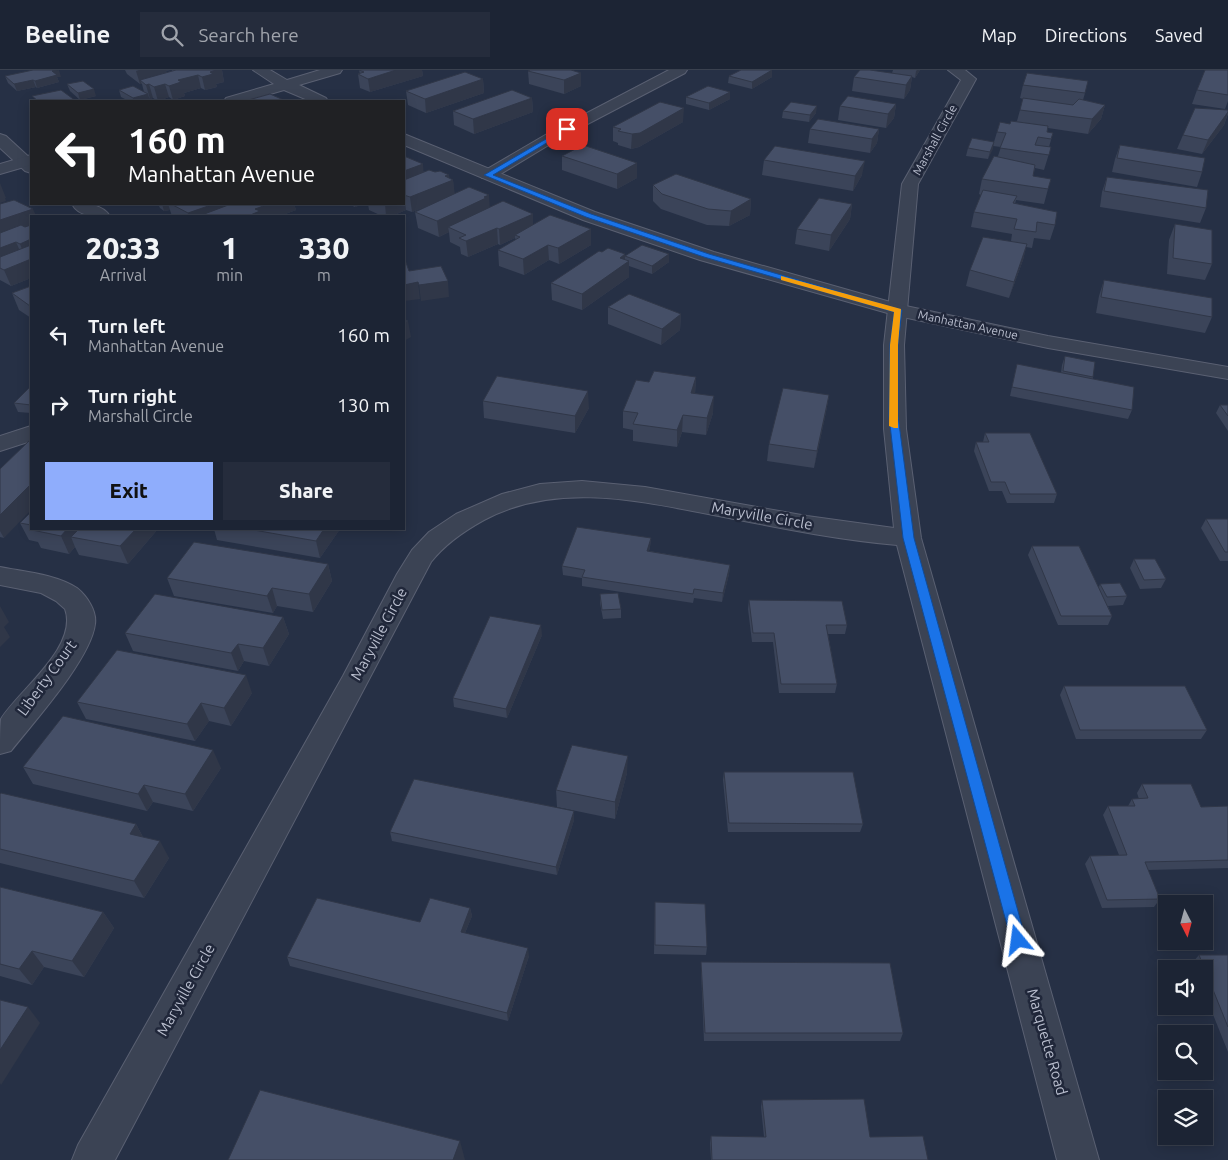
<!DOCTYPE html>
<style>
body{margin:0;font-family:Ubuntu,sans-serif;background:#252c3c;color:#f1f3f6;height:100vh;display:flex;flex-direction:column;font-size:19px;white-space:nowrap}
*{box-sizing:border-box;margin:0}
p{font-size:16px;color:#a0a4ac}
.icon{flex:none;width:28px;height:28px;fill:none;stroke:currentColor;stroke-width:2;stroke-linecap:round;stroke-linejoin:round}
.map{position:relative;flex:1;overflow:hidden}
.drawer{position:absolute;left:30px;top:145px;width:375px;height:315px;display:flex;flex-direction:column;background:#1c2434;border-radius:0px;box-shadow:0 2px 12px #0003,0 0 0 1px #3a414f}
.drawer>*{flex:none}
.top-card{position:absolute;left:30px;top:30px;width:375px;height:105px;border-radius:0px;box-shadow:0 2px 12px #0003,0 0 0 1px #3a414f;background:#202124;color:#fff;overflow:hidden}
.needle{width:32px;rotate:174deg}
.tools{position:absolute;left:1158px;top:825px;display:grid;gap:10px}
.tools a{display:grid;place-items:center;width:55px;height:55px;border-radius:0px;background:#1c2434;box-shadow:0 2px 12px #0003,0 0 0 1px #3a414f;font-size:25px}
.pin{position:absolute;display:grid;place-items:center;width:42px;height:42px;color:#fff;margin:-21px;border-radius:10px;box-shadow:0 2px 8px #0006}
.me{position:absolute;width:55px;margin:-28px;rotate:344deg;stroke-linejoin:round;filter:drop-shadow(0 0 4px #0008)}
.turn{display:flex;align-items:center;gap:18px;height:105px;padding:0 15px;font-size:22px}
.turn .icon{width:65px;height:65px;stroke-width:2.5}
.turn b{display:block;font-size:35px;line-height:42px}
.eta{display:flex;justify-content:space-evenly;align-items:center;height:85px;text-align:center}
.eta b{font-size:30px;font-weight:800;line-height:35px}
.action{display:flex;gap:10px;margin-top:auto;padding:10px 15px}
.action a{flex:1;height:58px;border-radius:0px;background:#8fadfc;color:#111;font-size:20px;font-weight:800;line-height:58px;text-align:center}
.action a+a{background:#252c3c;color:#f1f3f6}
ul{padding:0;list-style:none}
li{display:flex;align-items:center;gap:15px;height:70px;padding:0 15px}
li div{flex:1}
li b{display:block;font-size:19px}
li em{font-style:normal}
header{display:flex;align-items:center;gap:30px;box-sizing:border-box;height:70px;padding:0 25px;background:#1c2434;border-bottom:1px solid #3a414f}
header strong{font-size:24px}
nav{display:flex;gap:28px;margin-inline-start:auto;font-size:18px}
.search{width:350px;height:45px;background:#252c3c;display:flex;align-items:center;gap:12px;box-sizing:border-box;padding:0 18px;border-radius:0px;color:#a0a4ac;font-size:19px}
.map>svg:first-child{display:block}
.lines{fill:none;stroke-linecap:round;stroke-linejoin:round}
.minor-casing{stroke:#5a6072;stroke-width:2}
.tertiary-casing{stroke:#5a6072;stroke-width:2}
.minor{fill:#3b4354;fill-rule:evenodd}
.tertiary{fill:#3b4354;fill-rule:evenodd}
.wall{fill:#3b4459}
.shaded-wall{fill:#303748}
.building{fill:#454f67;stroke:#303748}
.route{fill:#1a73e8;stroke:#114b97}
.slow{fill:#f59e0b}
.labels{text-anchor:middle;stroke-width:5;stroke-linejoin:round;paint-order:stroke}
.far-street-label{font-size:12px;fill:#b9bece;stroke:#20273a}
.street-label{font-size:15px;fill:#b9bece;stroke:#20273a}
</style>
<header>
<strong>Beeline</strong>
<div class="search"><svg class="icon" aria-label="search" viewBox="0 0 24 24"><circle cx="10" cy="10" r="6"/><path d="M15 15l6 6"/></svg>Search here</div>
<nav><a>Map</a><a>Directions</a><a>Saved</a></nav>
</header>
<div class="map">
<svg width="1228" height="1090" viewBox="0 0 1228 1090">
<rect width="100%" height="100%" fill="#263045"/>
<g class="lines">
<!-- minor casing -->
<g class="minor-casing">
<g id="minor">
<polygon points="669,0 687,0 685,3 557,70 494,108 482,108 480,105 482,102 547,64"/>
<path d="M 948,0 L 965,0 L 976,9 L 918,114 L 904,275 L 906,359 L 921,468 L 1099,1090 L 1057,1090 L 897,475 C 840,470 785,459 729,448 C 647,433 561,409 484,450 C 464,461 445,474 431,492 L 115,1090 L 72,1090 L 78,1075 L 343,606 L 397,504 L 412,480 L 429,462 L 456,444 L 502,424 L 540,414 L 582,411 L 645,417 L 807,446 L 894,458 L 884,359 L 884,275 L 902,114 L 961,10 Z"/>
<polygon points="0,64 6,66 31,89 31,103 25,101 0,78"/>
<path d="M 72,134 C 86,134 101,133 110,146 C 96,147 79,147 72,134 Z"/>
<polygon points="31,356 31,371 0,381 0,366"/>
<path d="M 0,497 C 25,502 55,504 77,518 C 87,526 97,541 95,554 C 91,589 33,653 11,681 L 0,684 C 0,675 0,657 1,649 C 18,621 79,577 65,539 L 56,531 L 41,523 L 0,515 Z"/>
</g>
</g>
<!-- tertiary casing -->
<g class="tertiary-casing">
<g id="tertiary">
<polygon points="253,0 270,0 287,10 320,0 342,0 340,3 299,15 326,28 328,31 310,31 284,20 246,31 224,31 226,28 274,14"/>
<polygon points="404,64 595,142 714,182 901,235 1048,266 1228,297 1228,309 1048,278 898,246 700,190 583,150 404,75"/>
<polygon points="31,85 31,95 0,104 0,94"/>
</g>
</g>
<!-- minor -->
<use href="#minor" class="minor"/>
<!-- tertiary -->
<use href="#tertiary" class="tertiary"/>
</g>
<!-- wall -->
<g class="wall">
<polygon points="125,0 170,0 166,1 167,3 172,1 172,0 222,0 224,12 216,14 217,17 205,20 201,18 184,23 185,26 173,30 169,27 158,31 153,28 150,29 149,27 150,31 129,31 121,27 119,20 144,22 142,14 140,14 127,4"/>
<polygon points="359,0 422,0 423,6 370,22 360,18 358,4 360,4"/>
<polygon points="571,0 581,16 564,24 529,14 528,1"/>
<polygon points="772,0 772,7 752,19 728,13 729,6"/>
<polygon points="893,0 920,0 915,8 912,7 910,20 904,29 852,21 854,7 892,3"/>
<polygon points="1228,0 1228,31 1225,39 1192,34 1197,20"/>
<polygon points="5,6 61,7 57,7 59,12 37,18 36,17 17,21 8,13"/>
<polygon points="483,9 484,23 426,43 408,35 406,21"/>
<polygon points="67,14 96,26 80,30 70,21"/>
<polygon points="1023,15 1085,23 1083,30 1105,35 1101,49 1088,64 1048,58 1047,62 1053,63 1049,77 1051,77 1044,100 1035,98 1033,106 1048,119 1044,134 1016,130 1015,134 1055,155 1050,170 1034,168 1032,178 1026,177 1023,190 1009,228 966,216 970,200 1011,171 1012,164 971,157 974,142 981,125 979,124 982,109 998,86 1001,77 993,76 988,89 966,86 968,78 994,72 997,62 1010,54 1017,51 1023,29 1020,28"/>
<polygon points="686,27 730,29 709,40 686,34"/>
<polygon points="532,28 533,42 474,64 454,55 453,41"/>
<polygon points="896,34 894,48 886,58 838,50 840,36"/>
<polygon points="1228,40 1228,44 1224,55 1202,84 1177,79 1183,65"/>
<polygon points="783,41 816,43 809,52 782,48"/>
<polygon points="683,52 639,77 631,79 618,75 618,73 613,71 613,57"/>
<polygon points="810,59 879,59 877,73 870,83 808,73"/>
<polygon points="1120,75 1202,102 1197,117 1112,102 1115,89"/>
<polygon points="404,86 424,102 453,110 454,124 490,137 533,144 533,155 591,159 591,175 559,194 549,190 524,205 499,196 498,180 516,170 515,168 500,175 498,174 468,187 461,184 460,177 450,172 449,162 439,167 418,158 415,142 440,131 412,142 406,140 392,146 382,146 369,140 368,134 404,134"/>
<polygon points="562,86 637,108 617,119 562,100"/>
<polygon points="764,90 862,105 853,121 762,105"/>
<polygon points="1107,107 1206,138 1200,153 1100,137 1102,122"/>
<polygon points="653,115 751,129 750,145 729,156 707,155 661,139 653,131"/>
<polygon points="0,134 31,146 31,208 11,216 0,210"/>
<polygon points="158,134 294,134 296,140 280,146 172,146 170,140 164,141 160,138"/>
<polygon points="348,134 364,134 355,137"/>
<polygon points="852,134 850,149 829,181 795,174 797,159"/>
<polygon points="1175,154 1212,194 1205,210 1167,204 1169,170"/>
<polygon points="602,182 625,184 625,186 669,192 652,204 629,196 629,207 582,240 552,230 551,213"/>
<polygon points="1104,210 1212,247 1205,263 1096,243 1099,226"/>
<polygon points="31,216 31,248 19,240 12,223"/>
<polygon points="608,237 681,244 680,260 661,275 608,254"/>
<polygon points="1065,286 1093,307 1093,309 1132,340 1128,349 1010,326 1017,294 1061,303 1062,295"/>
<polygon points="696,307 695,324 713,343 706,365 682,362 677,377 633,371 633,360 623,358 623,341 649,312"/>
<polygon points="31,316 31,343 18,342 14,333"/>
<polygon points="829,325 826,342 814,398 767,391 769,374"/>
<polygon points="483,331 589,338 575,363 484,348"/>
<polygon points="1220,335 1228,335 1228,361 1216,343"/>
<polygon points="985,363 1057,424 1054,433 1007,433 1002,421 989,421 974,381 976,372 983,372"/>
<polygon points="0,399 4,468 0,467"/>
<polygon points="31,442 31,459 158,459 128,494 79,485 75,477 69,484 41,478 38,472 29,470 20,453"/>
<polygon points="1206,449 1228,449 1228,491 1220,491 1201,458"/>
<polygon points="214,459 340,459 320,488 217,470"/>
<polygon points="651,468 650,477 649,481 730,495 729,504 722,532 694,528 693,533 582,516 582,508 563,505 562,496"/>
<polygon points="1032,476 1099,517 1100,514 1127,526 1123,535 1108,536 1112,546 1108,555 1058,555 1028,485"/>
<polygon points="1134,489 1166,509 1161,518 1140,519 1130,498"/>
<polygon points="328,494 332,511 313,542 277,536 273,543 174,526 167,508"/>
<polygon points="600,524 621,539 621,548 603,549 600,533"/>
<polygon points="749,530 847,555 845,564 828,564 837,614 835,623 779,623 773,572 752,572 748,539"/>
<polygon points="283,547 289,564 269,596 244,591 238,601 133,581 125,563"/>
<polygon points="542,565 507,648 454,637 453,628"/>
<polygon points="1064,616 1207,660 1201,669 1076,669 1060,625"/>
<polygon points="252,623 231,656 209,651 195,671 86,649 77,632"/>
<polygon points="23,697 221,698 193,741 153,732 147,741 33,714"/>
<polygon points="724,702 863,754 860,762 728,762 723,710"/>
<polygon points="627,703 615,749 557,737 556,720"/>
<polygon points="1142,714 1201,737 1228,736 1228,798 1148,800 1160,829 1154,837 1102,838 1085,794 1090,786 1119,785 1103,745 1108,736 1128,736 1132,729 1139,729 1137,723"/>
<polygon points="0,724 136,754 143,767 169,788 144,828 0,793"/>
<polygon points="574,741 574,750 557,805 392,771 390,762"/>
<polygon points="0,817 103,842 114,858 84,907 44,897 32,915 0,906"/>
<polygon points="655,832 707,877 706,885 654,884"/>
<polygon points="470,838 472,846 465,863 529,886 508,951 290,896 287,887 420,852"/>
<polygon points="1199,885 1228,885 1228,982 1204,922 1204,899 1194,899 1192,893"/>
<polygon points="701,892 903,963 900,971 704,971 701,900"/>
<polygon points="762,1030 928,1090 711,1090 710,1073 711,1066 764,1067 761,1037"/>
</g>
<!-- shaded-wall -->
<g class="shaded-wall">
<polygon points="59,0 61,7 57,7 59,12 37,18 35,11 52,1"/>
<polygon points="139,0 170,0 166,1 168,8 140,10 142,14 140,14 136,1"/>
<polygon points="216,0 222,0 224,12 216,14 217,17 205,20 202,7 210,2"/>
<polygon points="396,0 422,0 423,6 370,22 368,9"/>
<polygon points="772,0 772,7 752,19 752,12"/>
<polygon points="917,0 920,0 915,8 916,1"/>
<polygon points="581,3 581,16 564,24 564,10"/>
<polygon points="198,5 201,18 184,23 185,26 173,30 169,16 178,10"/>
<polygon points="912,6 910,20 904,29 906,15"/>
<polygon points="483,9 484,23 426,43 425,29"/>
<polygon points="33,10 36,17 17,21 14,14"/>
<polygon points="149,14 153,28 150,29 146,15"/>
<polygon points="165,14 169,27 158,31 154,17"/>
<polygon points="94,19 96,26 80,30 78,23"/>
<polygon points="730,22 730,29 709,40 709,33"/>
<polygon points="148,24 150,31 134,31 133,28"/>
<polygon points="532,28 533,42 474,64 473,49"/>
<polygon points="896,34 894,48 886,58 888,44"/>
<polygon points="1105,35 1101,49 1088,64 1092,49"/>
<polygon points="817,36 816,43 809,52 810,45"/>
<polygon points="684,38 683,52 639,77 631,79 632,64"/>
<polygon points="1228,42 1224,55 1202,84 1208,70"/>
<polygon points="879,59 877,73 870,83 872,69"/>
<polygon points="994,72 993,79 988,89 990,82"/>
<polygon points="865,91 862,105 853,121 855,106"/>
<polygon points="637,93 637,108 617,119 617,104"/>
<polygon points="423,94 424,108 404,117 404,101"/>
<polygon points="449,105 450,111 453,110 455,125 412,142 410,127"/>
<polygon points="0,113 6,128 5,128 6,131 0,133"/>
<polygon points="404,125 406,140 392,146 386,146 385,134 404,134"/>
<polygon points="489,125 490,140 448,157 449,162 439,167 437,151"/>
<polygon points="751,129 750,145 729,156 731,141"/>
<polygon points="162,134 168,134 170,140 164,141"/>
<polygon points="214,134 259,134 226,146 189,146 188,143"/>
<polygon points="269,134 294,134 296,140 280,146 248,146 255,139"/>
<polygon points="355,134 364,134 355,137"/>
<polygon points="852,134 850,149 829,181 831,165"/>
<polygon points="33,139 36,146 31,146 31,157 0,168 0,150"/>
<polygon points="533,144 533,159 515,165 515,168 500,175 499,159"/>
<polygon points="497,158 498,174 468,187 466,171"/>
<polygon points="591,159 591,175 559,194 558,178"/>
<polygon points="31,169 31,188 26,190 20,174"/>
<polygon points="16,172 23,188 0,198 0,178"/>
<polygon points="1027,174 1023,190 1009,228 1014,212"/>
<polygon points="548,175 549,190 524,205 523,189"/>
<polygon points="625,184 625,194 629,191 629,207 582,240 582,224 620,188"/>
<polygon points="669,184 669,192 652,204 652,196"/>
<polygon points="31,189 31,208 11,216 4,200"/>
<polygon points="448,211 449,227 421,231 419,215"/>
<polygon points="418,212 420,229 404,231 404,215"/>
<polygon points="681,244 680,260 661,275 662,259"/>
<polygon points="408,251 411,267 404,271 404,253"/>
<polygon points="696,307 695,324 691,323"/>
<polygon points="588,321 589,338 575,363 575,346"/>
<polygon points="829,325 826,342 814,398 817,381"/>
<polygon points="714,326 713,343 706,365 707,348"/>
<polygon points="683,345 682,362 677,377 677,360"/>
<polygon points="31,414 31,440 4,468 0,461 0,445"/>
<polygon points="67,459 92,459 71,467 75,477 69,484 61,466"/>
<polygon points="136,459 158,459 128,494 120,476"/>
<polygon points="324,459 340,459 320,488 316,471"/>
<polygon points="651,468 650,477 646,490 647,481"/>
<polygon points="328,494 332,511 313,542 309,524"/>
<polygon points="730,495 729,504 722,532 723,523"/>
<polygon points="272,518 277,536 273,543 267,526"/>
<polygon points="0,536 9,552 4,557 10,567 0,577"/>
<polygon points="283,547 289,564 269,596 263,578"/>
<polygon points="541,555 542,565 507,648 506,639"/>
<polygon points="238,574 244,591 238,601 231,583"/>
<polygon points="246,605 252,623 231,656 224,638"/>
<polygon points="201,633 209,651 195,671 187,654"/>
<polygon points="213,680 221,698 193,741 185,724"/>
<polygon points="628,686 627,703 615,749 615,732"/>
<polygon points="144,715 153,732 147,741 138,724"/>
<polygon points="574,741 574,750 557,805 556,797"/>
<polygon points="136,754 145,771 130,764"/>
<polygon points="160,771 169,788 144,828 134,811"/>
<polygon points="470,838 472,846 462,870 461,862"/>
<polygon points="103,842 114,858 84,907 72,891"/>
<polygon points="528,878 529,886 508,951 507,943"/>
<polygon points="32,881 44,897 32,915 19,899"/>
<polygon points="28,937 40,953 1,1015 0,1013 0,980"/>
<polygon points="460,1071 465,1090 453,1090"/>
</g>
<!-- building -->
<g class="building">
<polygon points="33,0 57,0 52,1 57,5 35,11 33,10 14,14 5,6"/>
<polygon points="176,0 216,0 210,2 213,4 202,7 198,5 178,10 181,12 169,16 165,14 154,17 149,14 146,15 140,10"/>
<polygon points="359,0 396,0 368,9 358,4 364,2"/>
<polygon points="530,0 571,0 581,3 564,10 528,1"/>
<polygon points="741,0 772,0 752,12 729,6"/>
<polygon points="860,0 870,0 912,6 906,15 854,7"/>
<polygon points="1205,0 1228,0 1228,25 1197,20"/>
<polygon points="465,2 483,9 425,29 406,21"/>
<polygon points="1027,3 1088,11 1085,23 1023,15"/>
<polygon points="83,11 94,19 78,23 67,14"/>
<polygon points="133,16 148,24 133,28 119,20"/>
<polygon points="708,16 730,22 709,33 686,27"/>
<polygon points="61,20 76,31 38,31 32,26"/>
<polygon points="512,20 532,28 473,49 453,41"/>
<polygon points="270,24 286,31 245,31"/>
<polygon points="848,26 896,34 888,44 840,36"/>
<polygon points="1023,28 1073,35 1079,29 1105,35 1092,49 1020,40"/>
<polygon points="660,32 684,38 640,63 632,64 618,61 621,59 613,57"/>
<polygon points="791,32 817,36 810,45 783,41"/>
<polygon points="1195,38 1228,40 1228,42 1208,70 1183,65"/>
<polygon points="818,49 879,59 872,69 810,59"/>
<polygon points="1011,51 1048,56 1047,62 1053,63 1051,69 1038,67 1035,75 1051,77 1049,85 1000,78 1006,63 997,62 1000,52 1010,54"/>
<polygon points="972,68 994,72 990,82 968,78"/>
<polygon points="583,75 637,93 617,104 562,86"/>
<polygon points="1120,75 1205,88 1202,102 1117,88"/>
<polygon points="775,76 865,91 855,106 764,90"/>
<polygon points="404,86 423,94 404,101"/>
<polygon points="994,86 1035,95 1033,106 1051,109 1048,119 982,109"/>
<polygon points="429,100 435,102 440,101 449,105 445,106 453,110 410,127 404,125 404,110"/>
<polygon points="676,104 751,129 731,141 708,139 662,124 653,115"/>
<polygon points="1107,107 1208,120 1206,138 1104,121"/>
<polygon points="469,117 489,125 484,127 486,128 437,151 415,142"/>
<polygon points="983,120 1017,126 1013,133 1057,142 1055,155 1037,152 1036,162 1014,159 1017,149 974,142"/>
<polygon points="819,128 852,134 831,165 797,159"/>
<polygon points="14,130 33,139 0,150 0,134"/>
<polygon points="503,131 533,144 499,159 497,158 466,171 459,168 466,165 448,157"/>
<polygon points="171,134 214,134 188,143"/>
<polygon points="231,134 269,134 255,139 260,141 248,146 199,146"/>
<polygon points="550,145 591,159 558,178 548,175 523,189 498,180 520,167 515,165"/>
<polygon points="1175,154 1212,160 1212,194 1173,188"/>
<polygon points="21,155 25,157 31,155 31,169 20,174 16,172 0,178 0,163"/>
<polygon points="983,167 1027,174 1014,212 970,200"/>
<polygon points="31,175 31,189 4,200 0,198 0,187"/>
<polygon points="642,175 669,184 652,196 625,186"/>
<polygon points="608,178 625,184 620,188 629,191 582,224 551,213 599,181 602,182"/>
<polygon points="404,187 409,201 441,196 448,211 419,215 418,212 404,215"/>
<polygon points="1104,210 1212,228 1212,247 1101,227"/>
<polygon points="31,216 31,236 30,236 12,223"/>
<polygon points="629,224 681,244 662,259 608,237"/>
<polygon points="404,249 408,251 404,253"/>
<polygon points="1065,286 1095,292 1093,307 1063,301"/>
<polygon points="1017,294 1134,317 1132,340 1012,317"/>
<polygon points="654,301 696,307 691,323 714,326 707,348 683,345 677,360 633,354 638,343 623,341 636,310 649,312"/>
<polygon points="497,306 588,321 575,346 483,331"/>
<polygon points="31,316 31,335 14,333"/>
<polygon points="783,318 829,325 817,381 769,374"/>
<polygon points="1220,335 1228,335 1228,346"/>
<polygon points="985,363 1030,363 1057,424 1010,424 1005,412 991,412 976,372 989,372"/>
<polygon points="31,369 31,414 0,445 0,399"/>
<polygon points="31,442 31,455 20,453"/>
<polygon points="1206,449 1228,449 1228,482 1225,482"/>
<polygon points="577,457 651,468 647,481 730,495 723,523 694,519 693,524 582,507 585,500 562,496"/>
<polygon points="33,459 67,459 61,466 32,460"/>
<polygon points="79,459 136,459 120,476 71,467"/>
<polygon points="248,459 324,459 316,471"/>
<polygon points="194,472 328,494 309,524 272,518 267,526 167,508"/>
<polygon points="1032,476 1079,476 1112,546 1061,546"/>
<polygon points="1134,489 1155,489 1166,509 1144,510"/>
<polygon points="1120,513 1127,526 1107,527 1100,514"/>
<polygon points="618,523 621,539 602,540 600,524"/>
<polygon points="155,524 283,547 263,578 238,574 231,583 125,563"/>
<polygon points="749,530 842,531 847,555 826,555 837,614 781,614 774,563 753,563"/>
<polygon points="490,546 541,555 506,639 453,628"/>
<polygon points="117,580 246,605 224,638 201,633 187,654 77,632"/>
<polygon points="1064,616 1185,616 1207,660 1080,660"/>
<polygon points="63,646 213,680 185,724 144,715 138,724 23,697"/>
<polygon points="572,675 628,686 615,732 556,720"/>
<polygon points="724,702 853,702 863,754 729,753"/>
<polygon points="414,709 574,741 556,797 390,762"/>
<polygon points="1142,714 1191,714 1201,737 1228,736 1228,790 1145,792 1160,829 1107,830 1090,786 1127,785 1108,736 1135,736 1132,729 1148,728"/>
<polygon points="1,723 136,754 130,764 160,771 134,811 0,779 0,724"/>
<polygon points="0,817 103,842 72,891 32,881 19,899 0,894"/>
<polygon points="317,828 420,852 430,828 470,838 461,862 528,878 507,943 287,887"/>
<polygon points="655,832 705,834 707,877 655,875"/>
<polygon points="1199,885 1228,885 1228,957"/>
<polygon points="701,892 890,893 903,963 705,963"/>
<polygon points="0,930 28,937 0,980"/>
<polygon points="260,1020 460,1071 453,1090 228,1090"/>
<polygon points="864,1029 870,1067 923,1066 928,1090 712,1090 711,1066 766,1067 762,1030"/>
</g>
<!-- route -->
<polygon class="route" points="565,58 570,59 493,105 591,144 709,184 902,240 898,275 898,346 914,468 1026,870 1024,875 1018,877 1013,875 1011,870 903,468 889,346 890,275 894,242 704,187 586,147 484,105"/>
<!-- slow -->
<polygon class="slow" points="781,206 901,239 898,275 898,358 894,358 889,356 890,275 894,242 781,210"/>
<g class="labels">
<!-- far-street labels -->
<g class="far-street-label">
<text transform="translate(935 70) rotate(-61)" y="4">Marshall Circle</text>
<text transform="translate(968 255) rotate(12)" y="4">Manhattan Avenue</text>
</g>
<!-- street labels -->
<g class="street-label">
<text transform="translate(762 446) rotate(10)" y="5">Maryville Circle</text>
<text transform="translate(379 564) rotate(-62)" y="5">Maryville Circle</text>
<text transform="translate(47 608) rotate(-54)" y="5">Liberty Court</text>
<text transform="translate(186 920) rotate(-61)" y="5">Maryville Circle</text>
<text transform="translate(1047 972) rotate(74)" y="5">Marquette Road</text>
</g>
</g>
</svg>
<div class="tools">
<a><svg class="needle" viewBox="-14 -14 28 28"><path d="M0-13l5 13h-10z" fill="#e53935"/><path d="M0 13l5-13h-10z" fill="#a0a4ac"/></svg></a>
<a><svg class="icon" aria-label="sound" viewBox="0 0 24 24"><path d="M4 9h4l5-4v14l-5-4H4zM17 9q2 3 0 6"/></svg></a>
<a><svg class="icon" aria-label="search" viewBox="0 0 24 24"><circle cx="10" cy="10" r="6"/><path d="M15 15l6 6"/></svg></a>
<a><svg class="icon" aria-label="layers" viewBox="0 0 24 24"><path d="M12 4l9 5-9 5-9-5zM3 14l9 5 9-5"/></svg></a>
</div>
<div class="pin" style="left:567px;top:59px;background:#d93025"><svg class="icon" aria-label="arrive" viewBox="0 0 24 24"><path d="M6 21V4h12l-3 4 3 4H6"/></svg></div>
<svg class="me" style="left:1018px;top:870px" viewBox="-20 -20 40 40"><path d="M0-17L14 15 0 8-14 15z" fill="#1a73e8" stroke="#fff" stroke-width="4"/></svg>
<div class="top-card">
<div class="turn"><svg class="icon" aria-label="left" viewBox="0 0 24 24"><path d="M17 20v-9H6M10 6l-5 5 5 5"/></svg><div><b>160 m</b>Manhattan Avenue</div></div>
</div>
<section class="drawer">
<div class="eta">
<div><b>20:33</b><p>Arrival</p></div>
<div><b>1</b><p>min</p></div>
<div><b>330</b><p>m</p></div>
</div>
<ul>
<li><svg class="icon" aria-label="left" viewBox="0 0 24 24"><path d="M17 20v-9H6M10 6l-5 5 5 5"/></svg><div><b>Turn left</b><p>Manhattan Avenue</p></div><em>160 m</em></li>
<li><svg class="icon" aria-label="right" viewBox="0 0 24 24"><path d="M7 20v-9h11M14 6l5 5-5 5"/></svg><div><b>Turn right</b><p>Marshall Circle</p></div><em>130 m</em></li>
</ul>
<div class="action"><a>Exit</a><a>Share</a></div>
</section>
</div>
